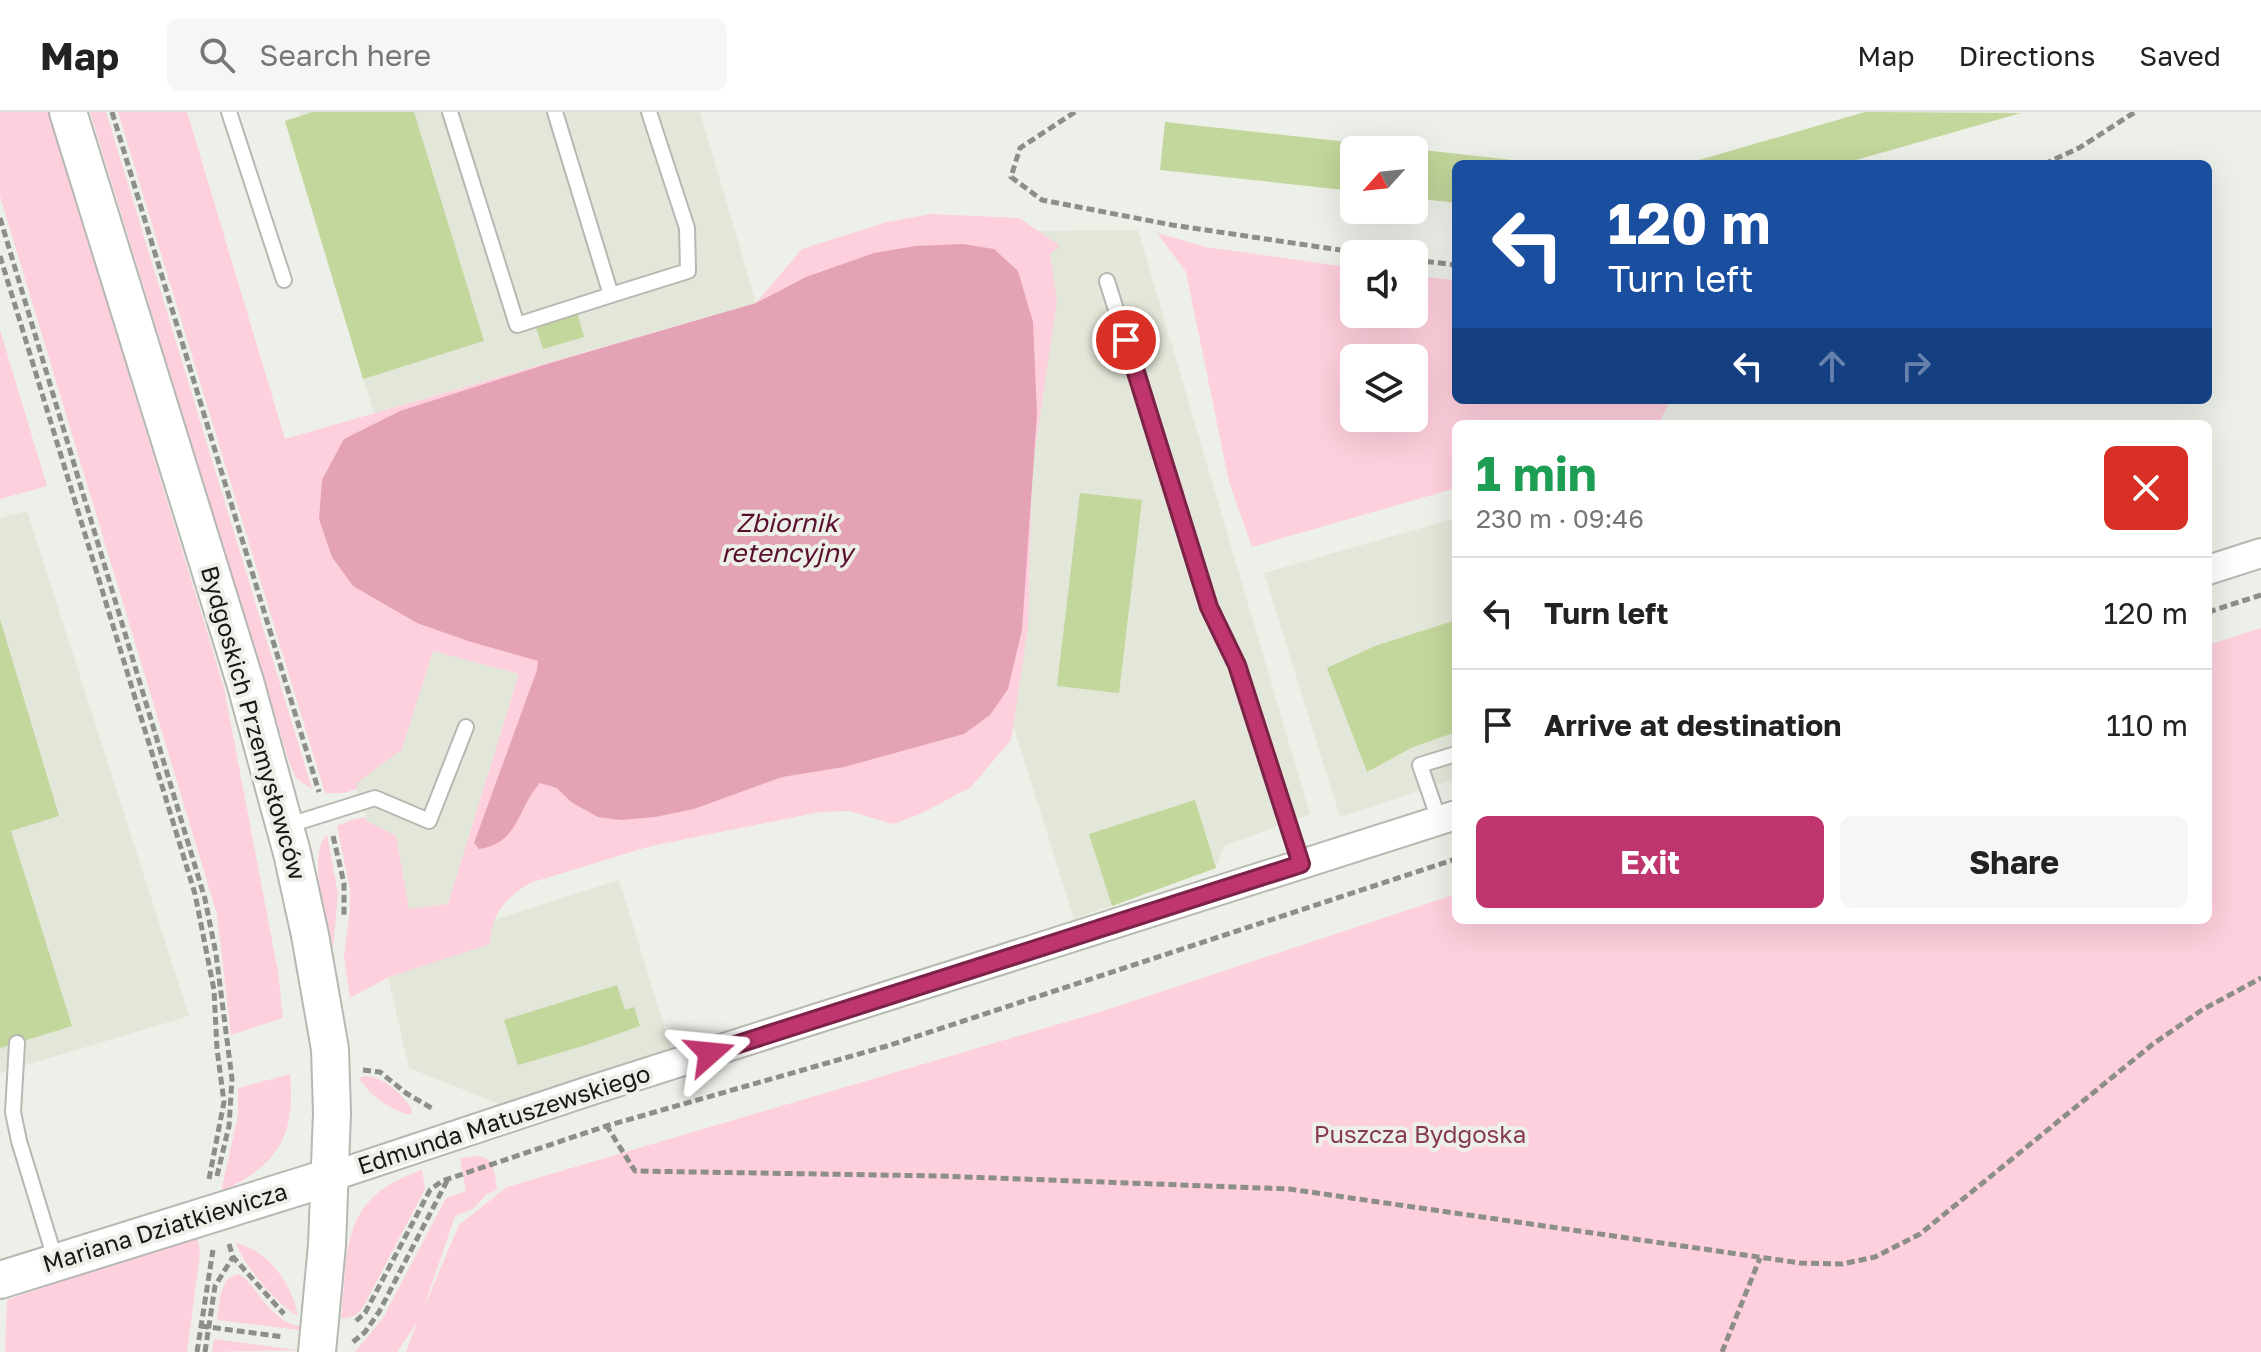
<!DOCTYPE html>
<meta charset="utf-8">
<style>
body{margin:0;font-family:"Golos Text",sans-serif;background:#f6f6f6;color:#222;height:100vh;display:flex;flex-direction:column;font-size:30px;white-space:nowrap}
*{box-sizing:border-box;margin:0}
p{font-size:26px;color:#767676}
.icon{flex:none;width:44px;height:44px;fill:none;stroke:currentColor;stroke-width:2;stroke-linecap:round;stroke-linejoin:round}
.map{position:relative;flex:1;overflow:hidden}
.panel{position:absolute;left:1452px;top:308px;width:760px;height:504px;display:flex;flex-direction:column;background:#fff;border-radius:12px;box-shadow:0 8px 32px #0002}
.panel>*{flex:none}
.guide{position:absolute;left:1452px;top:48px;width:760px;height:244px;border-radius:12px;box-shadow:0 8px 32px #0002;background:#1a4fa0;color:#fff;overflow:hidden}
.needle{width:52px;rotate:243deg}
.controls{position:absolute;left:1340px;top:24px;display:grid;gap:16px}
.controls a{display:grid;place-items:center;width:88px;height:88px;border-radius:12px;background:#fff;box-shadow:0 8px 32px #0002;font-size:40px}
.pin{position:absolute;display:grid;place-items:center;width:68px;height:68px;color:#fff;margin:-34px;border:4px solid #fff;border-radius:50%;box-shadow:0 2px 8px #0007}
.me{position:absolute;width:88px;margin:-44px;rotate:72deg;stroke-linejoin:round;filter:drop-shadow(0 0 6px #0008)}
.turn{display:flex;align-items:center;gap:28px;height:168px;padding:0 24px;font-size:36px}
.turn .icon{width:104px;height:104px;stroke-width:2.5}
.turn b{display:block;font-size:56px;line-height:68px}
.lanes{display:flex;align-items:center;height:76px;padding:0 24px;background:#0003;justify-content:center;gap:40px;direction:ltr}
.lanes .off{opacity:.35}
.round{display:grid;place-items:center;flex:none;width:84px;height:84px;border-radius:12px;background:#f6f6f6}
.summary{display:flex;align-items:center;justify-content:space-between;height:136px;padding:0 24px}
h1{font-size:48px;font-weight:700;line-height:60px;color:#1e9e55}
.action{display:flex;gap:16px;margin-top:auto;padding:16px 24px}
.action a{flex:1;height:92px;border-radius:12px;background:#bf356d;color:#fff;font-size:32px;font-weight:700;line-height:92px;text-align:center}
.action a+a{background:#f6f6f6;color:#222}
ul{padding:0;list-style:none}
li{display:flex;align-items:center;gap:24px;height:112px;padding:0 24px;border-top:2px solid #e0e0e0}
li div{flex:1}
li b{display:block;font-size:30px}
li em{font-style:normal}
header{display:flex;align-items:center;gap:48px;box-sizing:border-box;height:112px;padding:0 40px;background:#fff;border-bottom:2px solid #e0e0e0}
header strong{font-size:38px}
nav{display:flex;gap:44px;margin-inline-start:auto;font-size:28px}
.search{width:560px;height:72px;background:#f6f6f6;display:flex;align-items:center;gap:20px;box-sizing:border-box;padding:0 28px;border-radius:12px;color:#767676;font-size:30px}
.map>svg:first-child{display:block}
.built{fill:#e2e7d9}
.green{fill:#fecfdc;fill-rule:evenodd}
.water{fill:#e4a3b5}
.building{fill:#c3d69b}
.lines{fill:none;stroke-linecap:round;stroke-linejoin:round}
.service-casing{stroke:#b6b8b2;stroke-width:18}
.minor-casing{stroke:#b6b8b2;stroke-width:32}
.tertiary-casing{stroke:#b6b8b2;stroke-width:40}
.path{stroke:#8c8e89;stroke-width:5;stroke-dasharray:8 4;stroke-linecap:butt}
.service{stroke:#fff;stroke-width:14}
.minor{stroke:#fff;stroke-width:28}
.tertiary{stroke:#fff;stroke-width:36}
.route-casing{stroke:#7c2247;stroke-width:20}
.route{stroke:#bf356d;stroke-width:14}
.labels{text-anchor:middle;stroke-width:8;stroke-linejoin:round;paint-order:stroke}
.street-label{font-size:24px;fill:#181917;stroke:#edf0e9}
.park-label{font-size:24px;fill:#863954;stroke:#edf0e9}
.water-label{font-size:26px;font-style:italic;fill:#5a0e2e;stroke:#edf0e9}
</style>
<header>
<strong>Map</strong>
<div class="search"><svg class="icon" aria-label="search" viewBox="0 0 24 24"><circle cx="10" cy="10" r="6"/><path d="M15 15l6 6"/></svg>Search here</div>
<nav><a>Map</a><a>Directions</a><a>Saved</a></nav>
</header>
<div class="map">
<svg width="2261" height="1240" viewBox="0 0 2261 1240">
<rect width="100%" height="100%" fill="#edf0e9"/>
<!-- built -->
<g class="built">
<polygon points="299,0 700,0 756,191 374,301 285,9 300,4"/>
<polygon points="1138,118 1310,702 1224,734 1216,756 1074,807 1013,613 1046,182 1019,119"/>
<polygon points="27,399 189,904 0,961 0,406"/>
<polygon points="1456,406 1456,667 1340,705 1264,461"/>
<polygon points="433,539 519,562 448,792 409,798 396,724 367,709 355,672 402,637"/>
<polygon points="619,768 671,936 505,994 409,956 383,843"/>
</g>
<!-- green -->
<g class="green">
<polygon points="0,0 49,0 224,576 278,860 283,906 231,923 217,802 0,84"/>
<polygon points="90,0 106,0 312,677 297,667 290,653"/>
<path d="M 118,0 L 187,0 L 285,327 L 756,191 L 802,137 L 887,110 L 932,102 L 1019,106 L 1060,134 L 1050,142 L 1057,189 L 1032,358 L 1028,516 L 1011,628 L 971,675 L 918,703 L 893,712 L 849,699 L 820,700 L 651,734 L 530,771 C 505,786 491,802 490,832 L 389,865 L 350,886 L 344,845 L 350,798 L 350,777 L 337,714 L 354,707 L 365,705 L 367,709 L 396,724 L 409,797 L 448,792 L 519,562 L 433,539 L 402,637 L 356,672 L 357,677 L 344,681 L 325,681 Z"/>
<path d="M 1157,121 L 1206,135 L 1354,156 L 1354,202 L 1414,202 L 1414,164 L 1456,168 L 1456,288 L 1671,288 L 1658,312 L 1456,312 L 1456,376 L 1252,435 L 1229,370 L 1186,160 ZM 1354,246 L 1414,246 L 1414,306 L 1354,306 Z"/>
<polygon points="0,218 47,374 0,387"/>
<path d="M 2261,516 L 2261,1240 L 406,1240 L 417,1211 L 397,1240 L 355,1240 L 383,1206 L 446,1086 L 466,1079 L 460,1047 C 491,1039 494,1049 497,1078 L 487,1082 L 473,1097 L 455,1104 L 423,1198 L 459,1113 L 507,1075 L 1103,899 L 1456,782 L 1456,808 L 2208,808 L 2208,533 Z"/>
<path d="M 327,723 L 338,782 L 333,837 C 328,811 306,742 327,723 Z"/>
<path d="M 290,962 C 296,1026 277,1052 221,1080 L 238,1003 L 238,976 Z"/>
<path d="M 366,964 C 386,966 400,981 412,997 L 411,1003 C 390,998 370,984 359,966 Z"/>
<path d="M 422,1058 L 425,1077 L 362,1197 L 354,1204 L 341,1207 C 348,1134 341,1085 422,1058 Z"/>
<polygon points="197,1122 200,1142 187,1240 5,1240 7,1188"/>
<path d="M 236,1131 C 269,1139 292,1172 298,1204 C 279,1195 242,1151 236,1131 Z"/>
<path d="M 238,1162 L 245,1166 C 260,1183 276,1211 299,1214 L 299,1218 L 217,1208 C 220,1191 219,1166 238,1162 Z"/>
<polygon points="214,1227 297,1238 212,1240"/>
</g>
<!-- water -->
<path class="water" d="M 963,132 L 994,137 L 1018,159 L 1033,210 L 1037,302 L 1022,518 L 1008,577 L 990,603 L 964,622 L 844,655 L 782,665 L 694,697 L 655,705 L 621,708 L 598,705 L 571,690 L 557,676 L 540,671 C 516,698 520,730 479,737 L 474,731 L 537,558 L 538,549 L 468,529 L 417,511 L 353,474 L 332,445 L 319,407 L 322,368 L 344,327 L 400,299 L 547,252 L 756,191 L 806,165 L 874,141 L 915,134 Z"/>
<!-- building -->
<g class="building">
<polygon points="313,0 414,0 484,229 363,267 285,9"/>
<polygon points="1865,0 2021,1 1842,52 1685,52"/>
<polygon points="1165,10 1403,36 1403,38 1354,38 1354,79 1160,58"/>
<polygon points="1414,37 1530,50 1530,52 1456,52 1456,91 1414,86"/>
<polygon points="577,200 584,225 543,237 535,212"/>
<polygon points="1080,381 1142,388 1119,581 1057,574"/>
<polygon points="0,507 59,704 11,719 72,914 0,936"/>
<polygon points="1456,508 1456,620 1413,635 1367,660 1327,556 1375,534"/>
<polygon points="1195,688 1216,756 1112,794 1089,722"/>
<polygon points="617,873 625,898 634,895 640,914 586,933 518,953 504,908"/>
</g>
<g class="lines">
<!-- service casing -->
<g class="service-casing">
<g id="service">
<polyline points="229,0 284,168"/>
<polyline points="450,0 517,213 611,183"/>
<polyline points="555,0 611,183 688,159 687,116 649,0"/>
<polyline points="1107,169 1209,495 1237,553 1301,752"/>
<polyline points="1439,708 1420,653 1456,642"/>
<polyline points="286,714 375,686 429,709 466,615"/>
<polyline points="17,931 13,1000 19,1029 56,1150"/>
</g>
</g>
<!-- minor casing -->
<g class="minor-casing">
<g id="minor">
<polyline points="2208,458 2261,441"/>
<polyline points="330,1065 592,978 1456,703"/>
</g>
</g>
<!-- tertiary casing -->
<g class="tertiary-casing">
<g id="tertiary">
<polyline points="68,0 246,573 292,741 310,823 330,937 332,1001 327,1133 317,1240"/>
<polyline points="0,1168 330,1065"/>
</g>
</g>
<!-- path -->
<g class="path">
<polyline points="112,0 319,680"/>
<polyline points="1075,0 1020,36 1011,65 1042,88 1172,113 1367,142"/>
<polyline points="2044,52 2079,36 2135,0"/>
<polyline points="0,106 205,787 216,842 232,967 229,1014 217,1064"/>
<polyline points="0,144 195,782 214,878 217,937 224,990 209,1067"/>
<polyline points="1414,148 1456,153"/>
<polyline points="2208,500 2261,483"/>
<polyline points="333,724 344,771 344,805"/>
<polyline points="363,958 380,960 406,981 433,997"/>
<polyline points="606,1013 635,1059 941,1064 1289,1077 1800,1151 1842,1152 1875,1145 1920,1122 2153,932 2202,898 2261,866"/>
<polyline points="229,1132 233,1145 284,1202"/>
<polyline points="356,1209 365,1201 430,1078 442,1069 606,1014 887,934 1456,747"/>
<polyline points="201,1214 284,1225"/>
<polyline points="353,1230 365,1220 379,1200 448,1067"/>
<polyline points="197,1240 213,1138"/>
<polyline points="205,1240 215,1174 233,1145"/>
<polyline points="1722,1240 1760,1146"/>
</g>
<!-- service -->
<use href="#service" class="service"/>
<!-- minor -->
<use href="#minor" class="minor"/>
<!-- tertiary -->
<use href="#tertiary" class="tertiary"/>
</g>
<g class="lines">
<!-- route casing -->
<g class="route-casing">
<polyline id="route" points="710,941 1301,752 1237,553 1209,495 1126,228"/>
</g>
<!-- route -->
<use href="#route" class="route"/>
</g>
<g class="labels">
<!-- street labels -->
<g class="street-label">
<text transform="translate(253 611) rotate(74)" y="8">Bydgoskich Przemysłowców</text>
<text transform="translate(504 1008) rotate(-18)" y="8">Edmunda Matuszewskiego</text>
<text transform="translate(165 1116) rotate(-17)" y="8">Mariana Dziatkiewicza</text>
</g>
<!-- park labels -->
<g class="park-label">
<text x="1420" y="1031">Puszcza Bydgoska</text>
</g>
<!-- water labels -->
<g class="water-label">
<text x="787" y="420">Zbiornik<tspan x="787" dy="30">retencyjny</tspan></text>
</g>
</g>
</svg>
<div class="controls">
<a><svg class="needle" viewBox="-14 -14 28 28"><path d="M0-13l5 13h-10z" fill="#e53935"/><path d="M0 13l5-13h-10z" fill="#767676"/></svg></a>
<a><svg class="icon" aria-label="sound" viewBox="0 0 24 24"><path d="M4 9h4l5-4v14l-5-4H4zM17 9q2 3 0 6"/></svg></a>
<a><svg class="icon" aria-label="layers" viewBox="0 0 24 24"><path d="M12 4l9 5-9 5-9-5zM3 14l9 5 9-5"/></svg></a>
</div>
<div class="pin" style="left:1126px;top:228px;background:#d93025"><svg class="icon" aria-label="arrive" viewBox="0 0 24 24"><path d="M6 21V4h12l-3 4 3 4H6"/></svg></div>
<svg class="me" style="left:710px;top:941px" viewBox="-20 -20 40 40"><path d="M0-17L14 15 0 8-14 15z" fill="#bf356d" stroke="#fff" stroke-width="4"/></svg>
<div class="guide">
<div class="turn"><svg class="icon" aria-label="left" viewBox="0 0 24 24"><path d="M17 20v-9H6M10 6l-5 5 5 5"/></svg><div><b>120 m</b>Turn left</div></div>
<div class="lanes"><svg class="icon" aria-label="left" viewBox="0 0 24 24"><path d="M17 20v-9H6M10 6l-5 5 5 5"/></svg><svg class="icon off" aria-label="ahead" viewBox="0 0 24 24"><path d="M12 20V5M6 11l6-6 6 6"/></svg><svg class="icon off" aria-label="right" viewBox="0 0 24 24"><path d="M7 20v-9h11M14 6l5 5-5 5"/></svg></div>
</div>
<section class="panel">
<div class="summary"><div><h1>1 min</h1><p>230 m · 09:46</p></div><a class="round" style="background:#d93025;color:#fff"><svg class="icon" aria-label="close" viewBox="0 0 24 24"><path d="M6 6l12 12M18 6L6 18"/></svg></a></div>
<ul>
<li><svg class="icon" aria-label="left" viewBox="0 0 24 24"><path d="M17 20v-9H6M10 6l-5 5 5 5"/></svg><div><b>Turn left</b></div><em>120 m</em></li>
<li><svg class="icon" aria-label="arrive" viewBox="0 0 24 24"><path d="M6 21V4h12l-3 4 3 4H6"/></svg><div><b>Arrive at destination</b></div><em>110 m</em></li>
</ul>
<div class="action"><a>Exit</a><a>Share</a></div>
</section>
</div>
